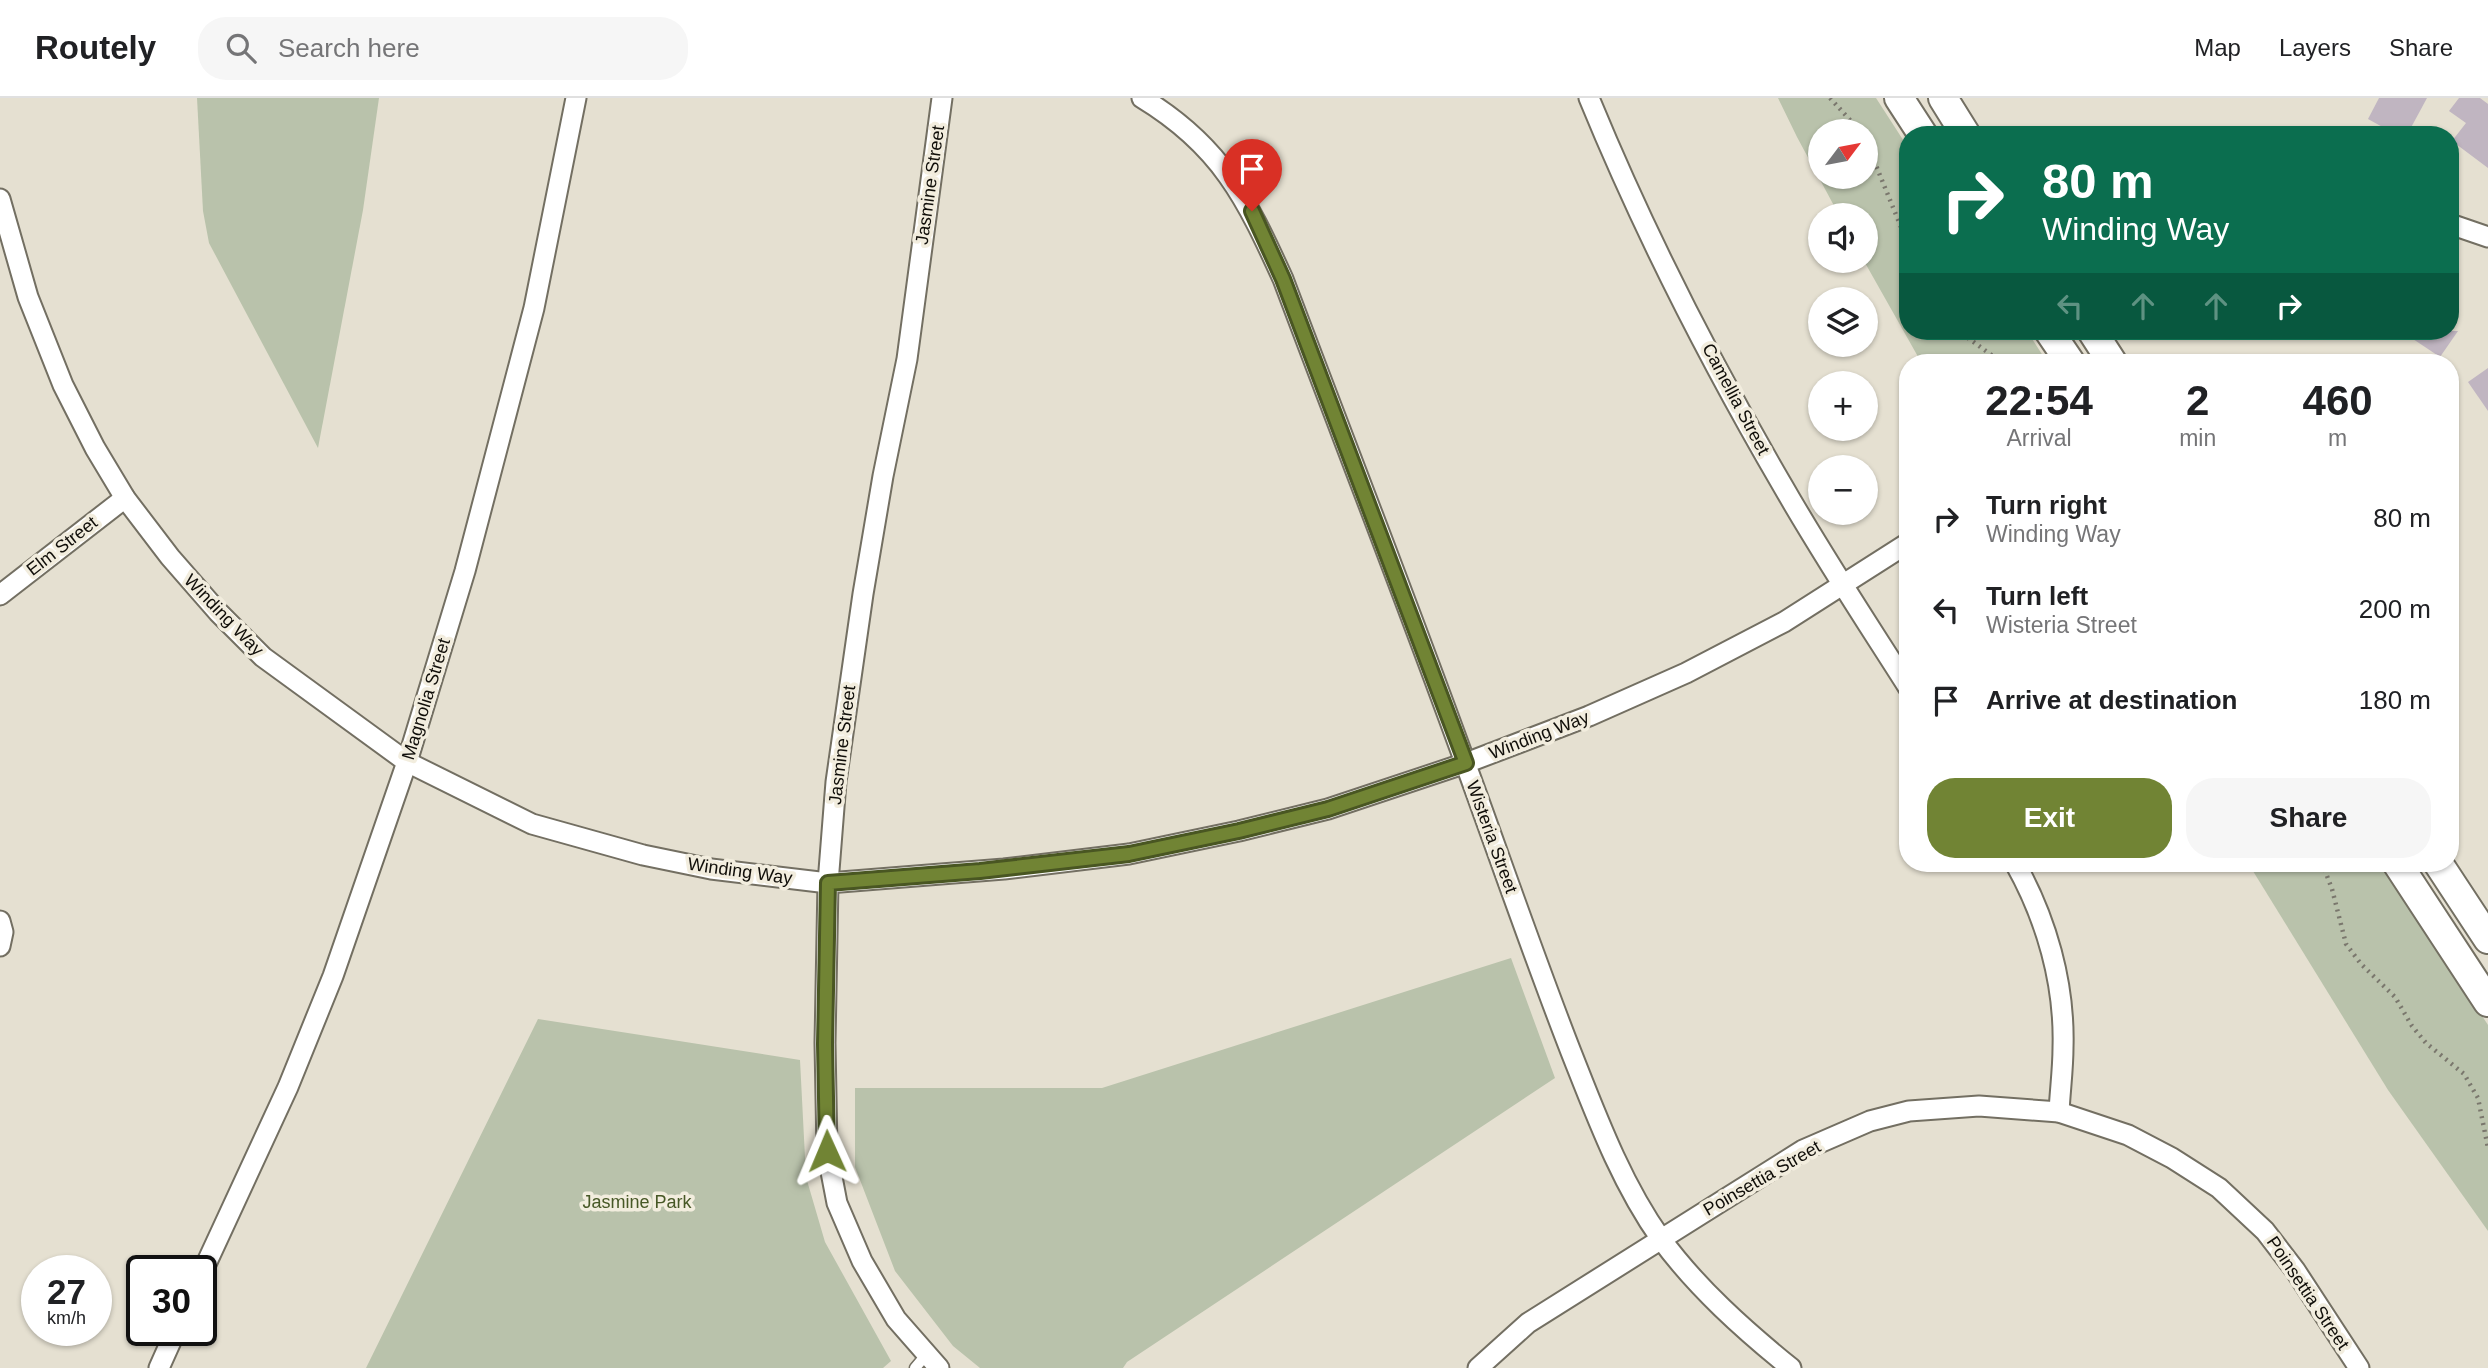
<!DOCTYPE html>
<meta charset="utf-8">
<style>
body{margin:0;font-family:Arial,sans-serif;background:#f6f6f6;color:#202124;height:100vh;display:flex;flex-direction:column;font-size:26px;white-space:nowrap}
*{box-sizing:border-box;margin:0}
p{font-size:23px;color:#757577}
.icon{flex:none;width:38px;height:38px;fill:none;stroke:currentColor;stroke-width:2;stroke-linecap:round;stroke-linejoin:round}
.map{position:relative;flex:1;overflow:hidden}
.panel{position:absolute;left:1899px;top:256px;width:560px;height:518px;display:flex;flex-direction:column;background:#fff;border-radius:28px;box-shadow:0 2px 5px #0004}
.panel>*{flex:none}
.hud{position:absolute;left:1899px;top:28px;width:560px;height:214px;border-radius:28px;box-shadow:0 2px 5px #0004;background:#0b6e4f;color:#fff;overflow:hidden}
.needle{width:46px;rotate:58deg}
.controls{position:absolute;left:1808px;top:21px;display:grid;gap:14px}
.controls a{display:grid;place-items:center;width:70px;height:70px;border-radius:50%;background:#fff;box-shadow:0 2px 5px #0004;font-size:35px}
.speed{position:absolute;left:21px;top:1157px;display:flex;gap:14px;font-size:35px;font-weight:700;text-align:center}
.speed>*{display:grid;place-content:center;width:91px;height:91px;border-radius:50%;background:#fff;box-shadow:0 2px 5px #0004;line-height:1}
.speed small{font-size:18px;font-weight:400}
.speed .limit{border:4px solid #111;border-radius:10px;background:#fff;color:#111}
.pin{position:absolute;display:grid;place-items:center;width:60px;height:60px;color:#fff;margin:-72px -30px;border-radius:50% 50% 50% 0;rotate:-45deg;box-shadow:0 0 7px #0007}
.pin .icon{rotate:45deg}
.me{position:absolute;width:77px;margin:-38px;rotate:359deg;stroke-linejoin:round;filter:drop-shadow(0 0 5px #0008)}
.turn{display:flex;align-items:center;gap:24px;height:147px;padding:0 28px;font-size:32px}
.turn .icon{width:91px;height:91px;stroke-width:2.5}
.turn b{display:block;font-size:49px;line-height:60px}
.lanes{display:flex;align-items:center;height:66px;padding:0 28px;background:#0003;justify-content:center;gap:35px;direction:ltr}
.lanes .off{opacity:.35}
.eta{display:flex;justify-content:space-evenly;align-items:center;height:119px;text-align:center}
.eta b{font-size:42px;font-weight:700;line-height:49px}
.action{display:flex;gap:14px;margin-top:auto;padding:14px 28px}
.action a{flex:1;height:80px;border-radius:28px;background:#718434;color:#fff;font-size:28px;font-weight:700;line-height:80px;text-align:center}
.action a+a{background:#f6f6f6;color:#202124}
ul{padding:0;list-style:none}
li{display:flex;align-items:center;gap:21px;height:91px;padding:0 28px}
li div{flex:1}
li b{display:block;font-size:26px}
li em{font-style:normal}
header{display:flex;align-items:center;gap:42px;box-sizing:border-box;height:98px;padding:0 35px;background:#fff;border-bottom:2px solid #e0e0e0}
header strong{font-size:33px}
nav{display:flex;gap:38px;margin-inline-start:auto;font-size:24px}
.search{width:490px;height:63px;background:#f6f6f6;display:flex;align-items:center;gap:18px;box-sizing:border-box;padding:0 24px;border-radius:28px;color:#757577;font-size:26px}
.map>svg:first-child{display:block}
.green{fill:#b9c2ab;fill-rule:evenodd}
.building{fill:#c0b5c1}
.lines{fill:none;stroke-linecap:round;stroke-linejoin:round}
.lane-casing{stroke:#736f62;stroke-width:13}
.street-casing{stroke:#736f62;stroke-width:23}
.secondary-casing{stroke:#736f62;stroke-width:32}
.path{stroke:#7a776d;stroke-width:4.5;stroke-dasharray:2 5;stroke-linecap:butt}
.lane{stroke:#fff;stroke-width:10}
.street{stroke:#fff;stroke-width:19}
.secondary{stroke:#fff;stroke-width:28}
.route-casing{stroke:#495622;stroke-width:18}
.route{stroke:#718434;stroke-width:12}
.labels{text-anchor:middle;stroke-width:7;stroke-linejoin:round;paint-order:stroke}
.street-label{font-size:18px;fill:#100e09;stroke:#f2edde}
.park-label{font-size:18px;fill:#475826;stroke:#f2edde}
</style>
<header>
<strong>Routely</strong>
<div class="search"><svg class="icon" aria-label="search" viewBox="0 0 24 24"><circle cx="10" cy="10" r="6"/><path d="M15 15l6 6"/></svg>Search here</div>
<nav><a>Map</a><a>Layers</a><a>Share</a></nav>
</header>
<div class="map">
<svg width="2488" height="1270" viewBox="0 0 2488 1270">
<rect width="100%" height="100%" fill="#e5e0d1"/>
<!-- green -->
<g class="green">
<polygon points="197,0 379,0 363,112 318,350 209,145 203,113"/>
<path d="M 1778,0 L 1876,0 L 1907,48 L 1908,233 L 2027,233 L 2047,264 L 1921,264 L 1864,163 L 1866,117 L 1839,117 L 1797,39 ZM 1820,33 L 1866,33 L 1866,79 L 1820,79 Z"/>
<polygon points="2248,765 2382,765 2488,927 2488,1133 2388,992"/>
<polygon points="1511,860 1555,980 1127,1264 1123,1270 980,1270 953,1248 895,1173 855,1069 855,990 1102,990"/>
<polygon points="538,921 800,962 806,1079 825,1144 891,1263 883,1270 366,1270"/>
</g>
<!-- building -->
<g class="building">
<polygon points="2379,0 2427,0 2407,37 2397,37 2368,21"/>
<polygon points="2459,0 2480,0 2488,6 2488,70 2452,43 2466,25 2449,13"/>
<polygon points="2401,233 2458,233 2440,259"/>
<polygon points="2488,270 2488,313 2468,284"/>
</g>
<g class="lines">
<!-- lane casing -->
<g class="lane-casing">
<polyline id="lane" points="915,1270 926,1257"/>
</g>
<!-- street casing -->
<g class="street-casing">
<g id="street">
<path d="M 1142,0 C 1221,48 1246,100 1283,181 C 1344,343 1407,504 1466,667 C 1501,763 1534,859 1571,954 C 1596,1017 1621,1085 1661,1141 C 1697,1190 1744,1232 1791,1270"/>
<path d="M 1589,0 C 1644,134 1711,265 1784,390 C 1823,458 1866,523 1908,589"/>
<polyline points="0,101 28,199 63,287 95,350 125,400 170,459 218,514 263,559 407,664 532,726 643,757 711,771 828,785 1004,771 1129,756 1239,733 1328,711 1466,665 1589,618 1686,575 1784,524 1908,445"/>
<polyline points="2450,126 2488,139"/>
<polyline points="0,497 125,400"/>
<path d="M 2015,765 C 2046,820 2065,885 2063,950 C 2063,971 2060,993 2059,1014"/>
<polyline points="0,823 3,834 0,848"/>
<polyline points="201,1177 288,989 333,878 407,664 465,473 534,210 576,0"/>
<polyline points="159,1270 176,1232"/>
<polyline points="939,1270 896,1221 862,1163 837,1105 827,1053 825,945 828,785 836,684 863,496 883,378 907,261 942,0"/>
<polyline points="1478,1270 1528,1225 1803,1052 1870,1023 1909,1013 1979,1008 2059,1014 2128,1037 2172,1060 2219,1090 2265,1133 2295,1172 2359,1270"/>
</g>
</g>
<!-- secondary casing -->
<g class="secondary-casing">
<g id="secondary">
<polyline points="1899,0 1923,37"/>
<polyline points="1943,0 1966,37"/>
<polyline points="2049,233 2070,264"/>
<polyline points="2092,233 2112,264"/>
<polyline points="2397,765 2488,904"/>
<polyline points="2438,765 2488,841"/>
</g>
</g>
<!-- path -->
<g class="path">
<polyline points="1830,0 1860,33"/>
<polyline points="1866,43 1903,134 1908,139"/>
<polyline points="1965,233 1968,240 2001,264"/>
<polyline points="2322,765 2332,791 2346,846 2361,866 2395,899 2412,928 2426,945 2464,976 2478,1000 2488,1050"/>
</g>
<!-- lane -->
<use href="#lane" class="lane"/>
<!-- street -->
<use href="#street" class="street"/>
<!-- secondary -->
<use href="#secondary" class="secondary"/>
</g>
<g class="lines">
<!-- route casing -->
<g class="route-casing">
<polyline id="route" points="827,1053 825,946 828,785 980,773 1129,756 1239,733 1328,711 1466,665 1283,181 1252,113"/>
</g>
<!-- route -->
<use href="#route" class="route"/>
</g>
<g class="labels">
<!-- street labels -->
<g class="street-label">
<text transform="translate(930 87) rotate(-82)" y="6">Jasmine Street</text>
<text transform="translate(1736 301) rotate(62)" y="6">Camellia Street</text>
<text transform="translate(62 448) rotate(-38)" y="6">Elm Street</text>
<text transform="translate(224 517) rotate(46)" y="6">Winding Way</text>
<text transform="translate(426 601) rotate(-73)" y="6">Magnolia Street</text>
<text transform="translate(1539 637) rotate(-21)" y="6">Winding Way</text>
<text transform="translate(842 647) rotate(-83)" y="6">Jasmine Street</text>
<text transform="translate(1492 739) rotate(70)" y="6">Wisteria Street</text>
<text transform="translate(740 773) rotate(8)" y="6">Winding Way</text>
<text transform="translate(1762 1080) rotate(-30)" y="6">Poinsettia Street</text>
<text transform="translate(2308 1195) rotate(56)" y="6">Poinsettia Street</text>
</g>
<!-- park labels -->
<g class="park-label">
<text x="637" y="1110">Jasmine Park</text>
</g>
</g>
</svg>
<div class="controls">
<a><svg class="needle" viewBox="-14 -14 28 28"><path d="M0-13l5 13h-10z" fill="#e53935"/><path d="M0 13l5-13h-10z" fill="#757577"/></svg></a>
<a><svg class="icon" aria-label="sound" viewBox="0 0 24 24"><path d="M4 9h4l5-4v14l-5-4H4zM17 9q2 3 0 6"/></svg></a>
<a><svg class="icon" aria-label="layers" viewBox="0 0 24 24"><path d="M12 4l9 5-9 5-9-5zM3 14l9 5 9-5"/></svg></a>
<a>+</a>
<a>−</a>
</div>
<div class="speed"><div>27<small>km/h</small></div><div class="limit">30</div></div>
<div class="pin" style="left:1252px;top:113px;background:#d93025"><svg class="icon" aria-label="arrive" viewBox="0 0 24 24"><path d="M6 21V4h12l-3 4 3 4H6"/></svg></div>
<svg class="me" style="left:827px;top:1053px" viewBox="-20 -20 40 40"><path d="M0-17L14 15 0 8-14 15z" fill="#718434" stroke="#fff" stroke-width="4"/></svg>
<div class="hud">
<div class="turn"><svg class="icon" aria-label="right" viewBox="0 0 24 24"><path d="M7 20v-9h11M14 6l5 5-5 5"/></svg><div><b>80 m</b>Winding Way</div></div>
<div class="lanes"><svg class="icon off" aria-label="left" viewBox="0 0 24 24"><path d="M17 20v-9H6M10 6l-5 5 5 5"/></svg><svg class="icon off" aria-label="ahead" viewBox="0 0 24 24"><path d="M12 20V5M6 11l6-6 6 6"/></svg><svg class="icon off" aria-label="ahead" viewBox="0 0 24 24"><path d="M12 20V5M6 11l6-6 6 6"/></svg><svg class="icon" aria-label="right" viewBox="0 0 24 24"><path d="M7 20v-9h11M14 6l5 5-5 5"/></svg></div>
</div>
<section class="panel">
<div class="eta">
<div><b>22:54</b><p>Arrival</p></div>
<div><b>2</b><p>min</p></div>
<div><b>460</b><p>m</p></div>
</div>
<ul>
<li><svg class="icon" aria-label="right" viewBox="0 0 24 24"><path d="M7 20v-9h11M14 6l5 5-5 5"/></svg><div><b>Turn right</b><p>Winding Way</p></div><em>80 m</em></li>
<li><svg class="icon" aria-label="left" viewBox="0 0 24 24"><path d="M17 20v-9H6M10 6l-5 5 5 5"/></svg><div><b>Turn left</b><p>Wisteria Street</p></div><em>200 m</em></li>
<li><svg class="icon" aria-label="arrive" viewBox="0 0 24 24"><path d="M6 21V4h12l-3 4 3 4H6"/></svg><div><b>Arrive at destination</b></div><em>180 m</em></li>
</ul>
<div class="action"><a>Exit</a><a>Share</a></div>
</section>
</div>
